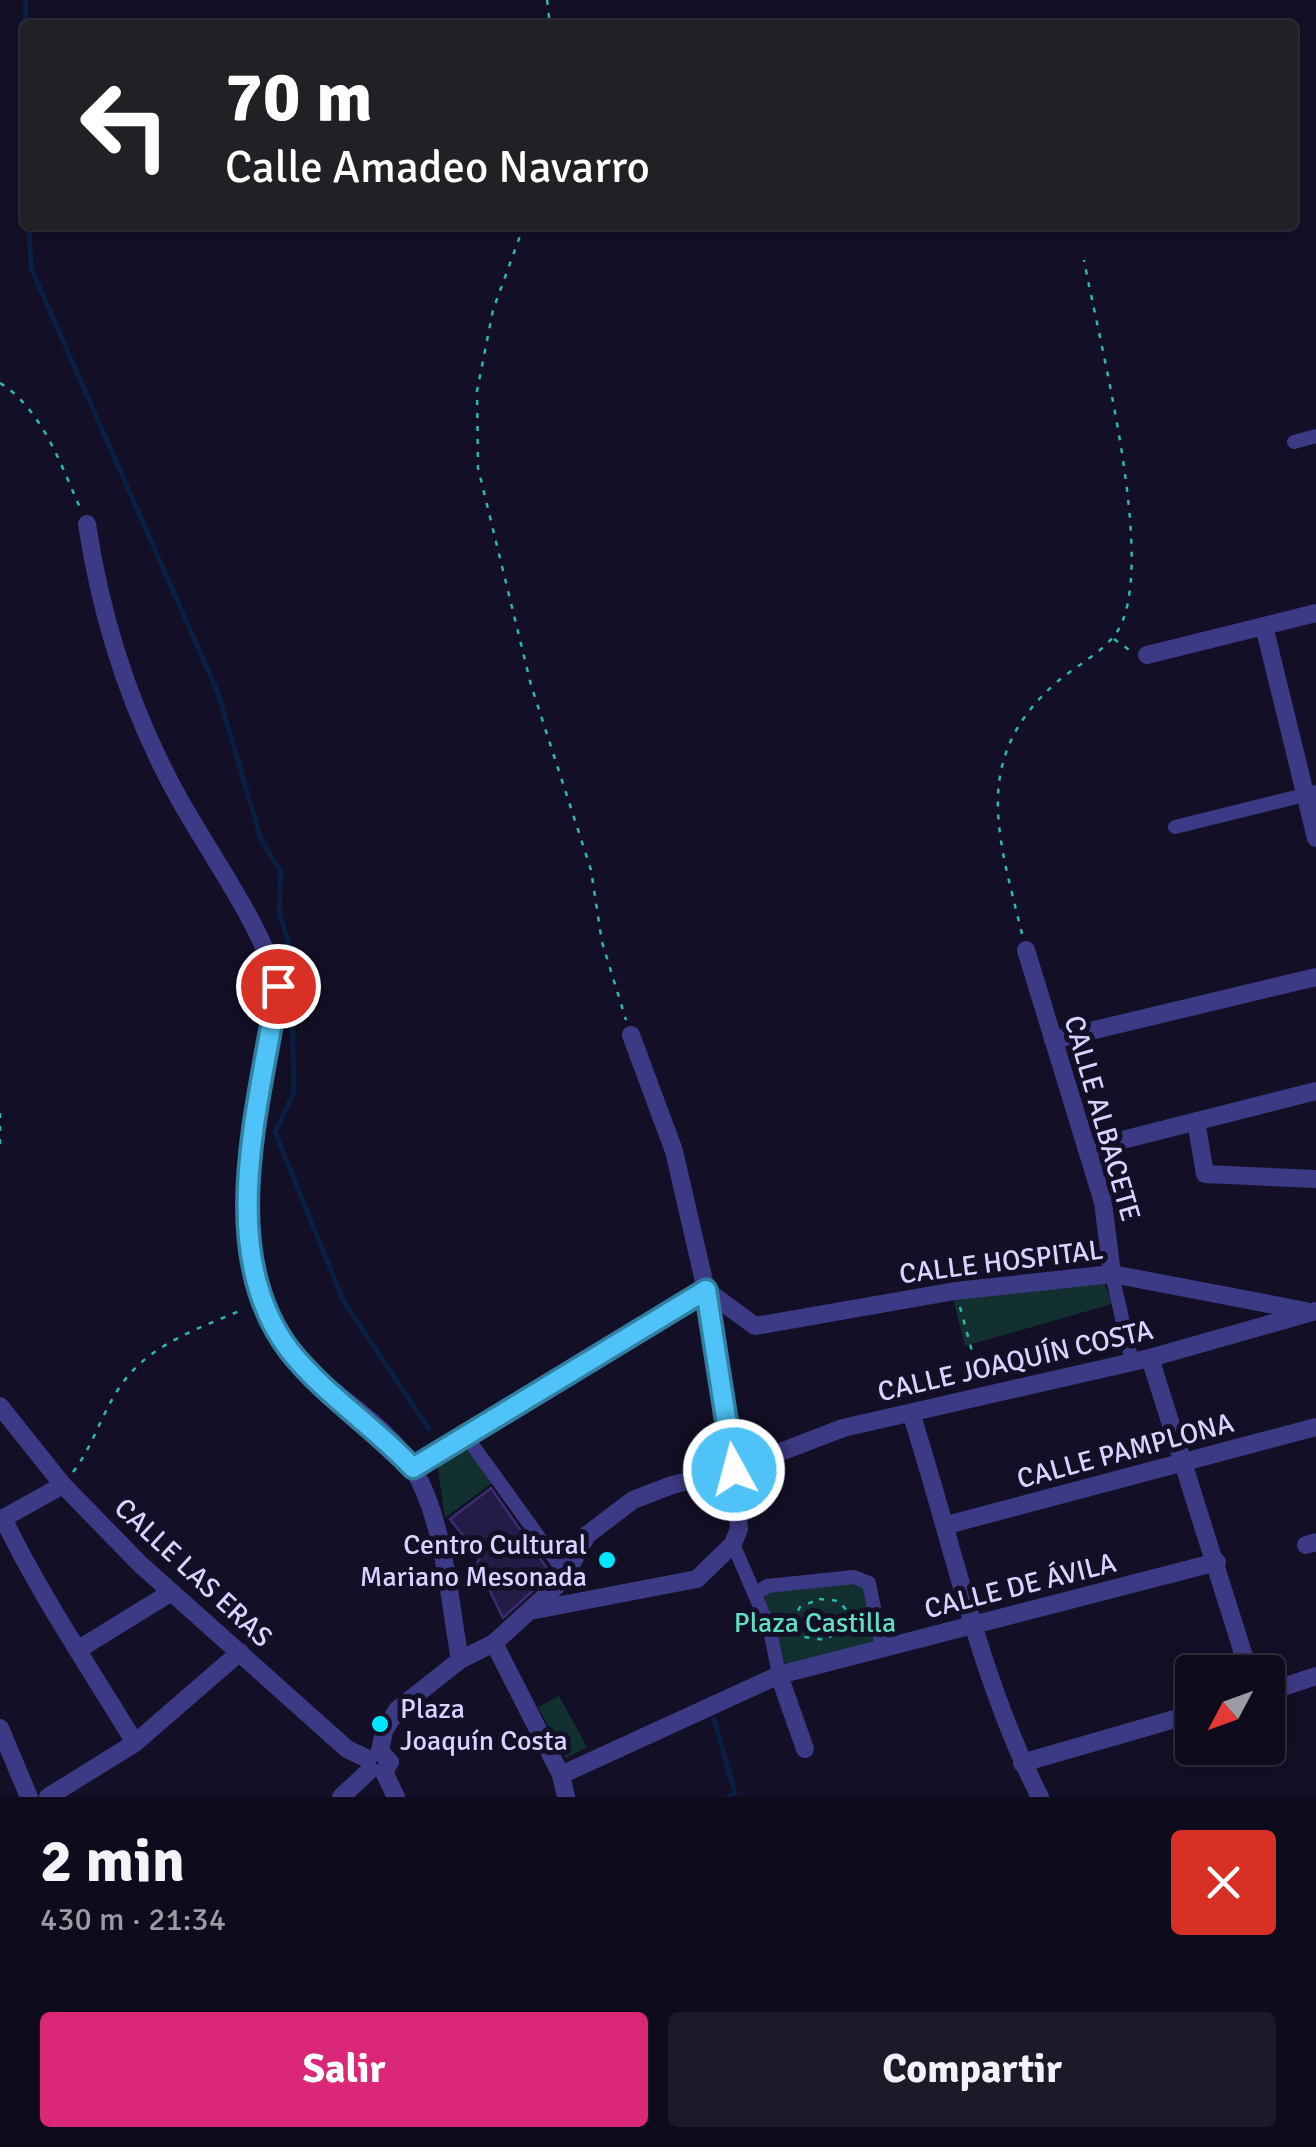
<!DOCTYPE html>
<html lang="es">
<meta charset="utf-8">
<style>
body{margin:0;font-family:Signika,sans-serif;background:#1c1929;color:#f1f3f6;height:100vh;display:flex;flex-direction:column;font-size:38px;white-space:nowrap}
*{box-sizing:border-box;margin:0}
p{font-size:32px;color:#9b9ba3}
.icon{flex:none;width:55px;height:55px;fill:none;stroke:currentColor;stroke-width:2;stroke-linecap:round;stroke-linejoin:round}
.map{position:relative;height:1797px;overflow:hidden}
.panel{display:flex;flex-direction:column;background:#0e0b1c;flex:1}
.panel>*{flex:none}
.guide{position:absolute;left:20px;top:20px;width:1278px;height:210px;border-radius:10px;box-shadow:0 5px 15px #0003,0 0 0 2px #2e2b3b;background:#202124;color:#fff;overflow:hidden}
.needle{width:65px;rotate:229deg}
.controls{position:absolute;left:1175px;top:1655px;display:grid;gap:20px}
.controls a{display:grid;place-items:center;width:110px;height:110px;border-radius:10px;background:#0e0b1c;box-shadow:0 5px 15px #0003,0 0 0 2px #2e2b3b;font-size:50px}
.pin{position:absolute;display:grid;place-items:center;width:85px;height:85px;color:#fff;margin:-42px;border:5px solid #fff;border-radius:50%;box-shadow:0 2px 10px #0007}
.me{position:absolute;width:110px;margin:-55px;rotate:353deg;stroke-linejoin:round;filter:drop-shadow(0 0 8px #0008)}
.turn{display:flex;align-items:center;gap:35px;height:210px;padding:0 40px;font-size:45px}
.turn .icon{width:130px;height:130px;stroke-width:2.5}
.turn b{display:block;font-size:70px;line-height:85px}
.round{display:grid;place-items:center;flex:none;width:105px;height:105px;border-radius:10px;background:#1c1929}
.headline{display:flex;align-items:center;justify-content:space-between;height:170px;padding:0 40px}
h1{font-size:60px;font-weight:700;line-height:75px}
.cta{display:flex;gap:20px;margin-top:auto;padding:20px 40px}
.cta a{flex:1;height:115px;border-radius:10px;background:#db2777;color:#fff;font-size:40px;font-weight:700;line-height:115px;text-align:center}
.cta a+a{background:#1c1929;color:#f1f3f6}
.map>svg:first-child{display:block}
.green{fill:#12302f}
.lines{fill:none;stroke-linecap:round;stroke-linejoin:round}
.stream{stroke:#0a1f44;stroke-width:5}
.building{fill:#241b47;stroke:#3b2d73;stroke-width:2.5}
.path{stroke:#2fb8b0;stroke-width:2.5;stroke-dasharray:5 8;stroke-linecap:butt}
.pedestrian{stroke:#3d3a85;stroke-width:14}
.minor{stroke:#3d3a85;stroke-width:18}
.route-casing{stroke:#337fa1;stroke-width:25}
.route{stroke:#4fc3f7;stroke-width:18}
.poi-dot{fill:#00e5ff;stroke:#130f26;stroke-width:4}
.labels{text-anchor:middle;stroke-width:10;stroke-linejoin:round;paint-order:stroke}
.street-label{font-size:28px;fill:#d9d4ff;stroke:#130f26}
.poi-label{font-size:28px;fill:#d9d4ff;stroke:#130f26;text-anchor:end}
.park-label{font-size:28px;fill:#5fe0c0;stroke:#130f26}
</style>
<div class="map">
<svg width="1316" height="1797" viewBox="0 0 1316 1797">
<rect width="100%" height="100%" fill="#130f26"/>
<!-- green -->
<g class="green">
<polygon points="1104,1282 1112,1304 965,1346 952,1295"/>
<polygon points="464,1443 492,1483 445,1518 437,1462"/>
<polygon points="853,1580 866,1584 878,1647 786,1668 763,1594 769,1589"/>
<polygon points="559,1696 587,1747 566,1758 538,1707"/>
</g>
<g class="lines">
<!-- stream -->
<g class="stream">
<polyline points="25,25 26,0"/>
<polyline points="25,60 25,136"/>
<polyline points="29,225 31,268 218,693 261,839 281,872 279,911 291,953 294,1092 275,1132 343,1300 429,1429"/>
<polyline points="714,1719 735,1793 729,1797"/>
</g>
</g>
<!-- building -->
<polygon class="building" points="491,1488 551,1574 503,1618 477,1564 480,1557 450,1519"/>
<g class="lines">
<!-- path -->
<g class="path">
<polyline points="547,0 550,25"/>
<polyline points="524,225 493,310 477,391 478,468 531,685 591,870 602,942 626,1020"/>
<path d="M 0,383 C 42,409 61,465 81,510"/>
<polyline points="1114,639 1132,652"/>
<path d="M 1022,934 C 999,838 969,758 1057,682 C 1079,663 1113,648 1123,620 C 1152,544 1100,345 1084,260"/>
<polyline points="0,1113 0,1145"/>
<polyline points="960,1307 980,1381"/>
<path d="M 73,1472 C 93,1446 101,1415 119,1388 C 148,1344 198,1329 244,1309"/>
<polygon points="819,1599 839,1601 851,1616 827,1640 804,1637 791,1624 800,1607"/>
</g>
<!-- pedestrian -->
<g class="pedestrian">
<polyline points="1294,442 1316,436"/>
<polyline points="1175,827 1316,792"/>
<polyline points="1112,1274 1132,1362"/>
<polyline points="466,1436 567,1576"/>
<polyline points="733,1544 770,1630 779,1675"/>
<polyline points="756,1594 767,1586 854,1577 869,1583 882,1648"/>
</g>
<!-- minor -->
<g class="minor">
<path d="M 87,524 C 101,617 131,711 177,795 C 204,845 265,930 276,982 C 280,1001 271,1029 268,1049 C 256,1133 227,1238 268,1317 C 301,1384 381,1412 414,1470 C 445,1524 449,1600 460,1660"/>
<polyline points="1264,626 1316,838"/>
<polyline points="1147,655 1316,613"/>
<polyline points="1026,950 1103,1202 1112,1274"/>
<polyline points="1053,1040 1316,977"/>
<polyline points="1196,1121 1205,1174 1316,1179"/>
<polyline points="1087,1149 1316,1091"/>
<polyline points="706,1290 755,1326 955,1291 1112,1274 1306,1311"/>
<polyline points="1150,1358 1249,1672"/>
<polyline points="0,1406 63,1485 140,1564 347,1749 368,1759"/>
<path d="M 911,1413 C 952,1540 979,1678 1040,1797"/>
<polyline points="413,1467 706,1290"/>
<path d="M 3,1518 C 41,1597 90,1668 135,1743"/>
<polyline points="0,1520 63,1485"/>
<polyline points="947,1525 1316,1427"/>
<polyline points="1306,1545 1316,1542"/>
<polyline points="530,1611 697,1579 733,1544 739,1529 733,1450 706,1290 674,1151 631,1035"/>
<polyline points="494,1643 561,1775 566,1797"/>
<polyline points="79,1649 170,1593"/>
<polyline points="779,1675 805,1749"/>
<polyline points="1268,1692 1316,1676"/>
<polyline points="0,1728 29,1797"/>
<polyline points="380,1751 384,1731 397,1710 460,1660 494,1643 563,1580 587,1535 633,1500 672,1485 734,1470 843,1428 1150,1358 1316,1311"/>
<polyline points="380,1751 390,1762 384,1772"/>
<polyline points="1022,1763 1192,1714"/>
<polyline points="384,1772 396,1797"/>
<polyline points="561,1775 779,1675 1217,1562"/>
<polyline points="48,1797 135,1743 240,1652"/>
<polyline points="341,1797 370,1770"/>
</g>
</g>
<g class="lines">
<!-- route casing -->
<g class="route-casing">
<path id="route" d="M 278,986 C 261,1100 213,1251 290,1351 C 325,1395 375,1427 413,1468 L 706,1290 L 734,1470"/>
</g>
<!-- route -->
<use href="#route" class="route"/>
</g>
<!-- markers -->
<g class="poi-dot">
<circle cx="607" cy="1560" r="10"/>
<circle cx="380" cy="1724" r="10"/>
</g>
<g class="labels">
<!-- street labels -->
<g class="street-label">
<text transform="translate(1103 1118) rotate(74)" y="10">CALLE ALBACETE</text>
<text transform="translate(1001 1261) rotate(-7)" y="10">CALLE HOSPITAL</text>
<text transform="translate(1015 1360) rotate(-13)" y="10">CALLE JOAQUÍN COSTA</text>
<text transform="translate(1125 1450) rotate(-15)" y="10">CALLE PAMPLONA</text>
<text transform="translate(194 1572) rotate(43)" y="10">CALLE LAS ERAS</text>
<text transform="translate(1020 1585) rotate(-14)" y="10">CALLE DE ÁVILA</text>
</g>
<!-- poi labels -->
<g class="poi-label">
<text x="587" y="1554">Centro Cultural<tspan x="587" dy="32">Mariano Mesonada</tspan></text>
<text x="400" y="1718" text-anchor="start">Plaza<tspan x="400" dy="32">Joaquín Costa</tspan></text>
</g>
<!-- park labels -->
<g class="park-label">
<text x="815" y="1632">Plaza Castilla</text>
</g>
</g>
</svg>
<div class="controls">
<a><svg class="needle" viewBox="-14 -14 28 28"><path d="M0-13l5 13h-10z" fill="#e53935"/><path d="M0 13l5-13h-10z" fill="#9b9ba3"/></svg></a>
</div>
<div class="pin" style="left:278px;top:986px;background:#d93025"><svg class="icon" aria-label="arrive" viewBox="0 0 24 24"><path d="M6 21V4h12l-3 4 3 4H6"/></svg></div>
<svg class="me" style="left:734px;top:1470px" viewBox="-20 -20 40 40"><circle r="17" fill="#4fc3f7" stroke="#fff" stroke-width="3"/><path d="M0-11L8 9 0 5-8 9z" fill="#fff"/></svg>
<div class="guide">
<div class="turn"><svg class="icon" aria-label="left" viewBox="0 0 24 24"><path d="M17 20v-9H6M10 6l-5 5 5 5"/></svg><div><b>70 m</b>Calle Amadeo Navarro</div></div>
</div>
</div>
<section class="panel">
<div class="headline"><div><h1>2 min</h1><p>430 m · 21:34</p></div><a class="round" style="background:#d93025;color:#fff"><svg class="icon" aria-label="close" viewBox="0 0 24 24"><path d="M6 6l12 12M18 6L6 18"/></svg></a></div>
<div class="cta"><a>Salir</a><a>Compartir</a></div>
</section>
